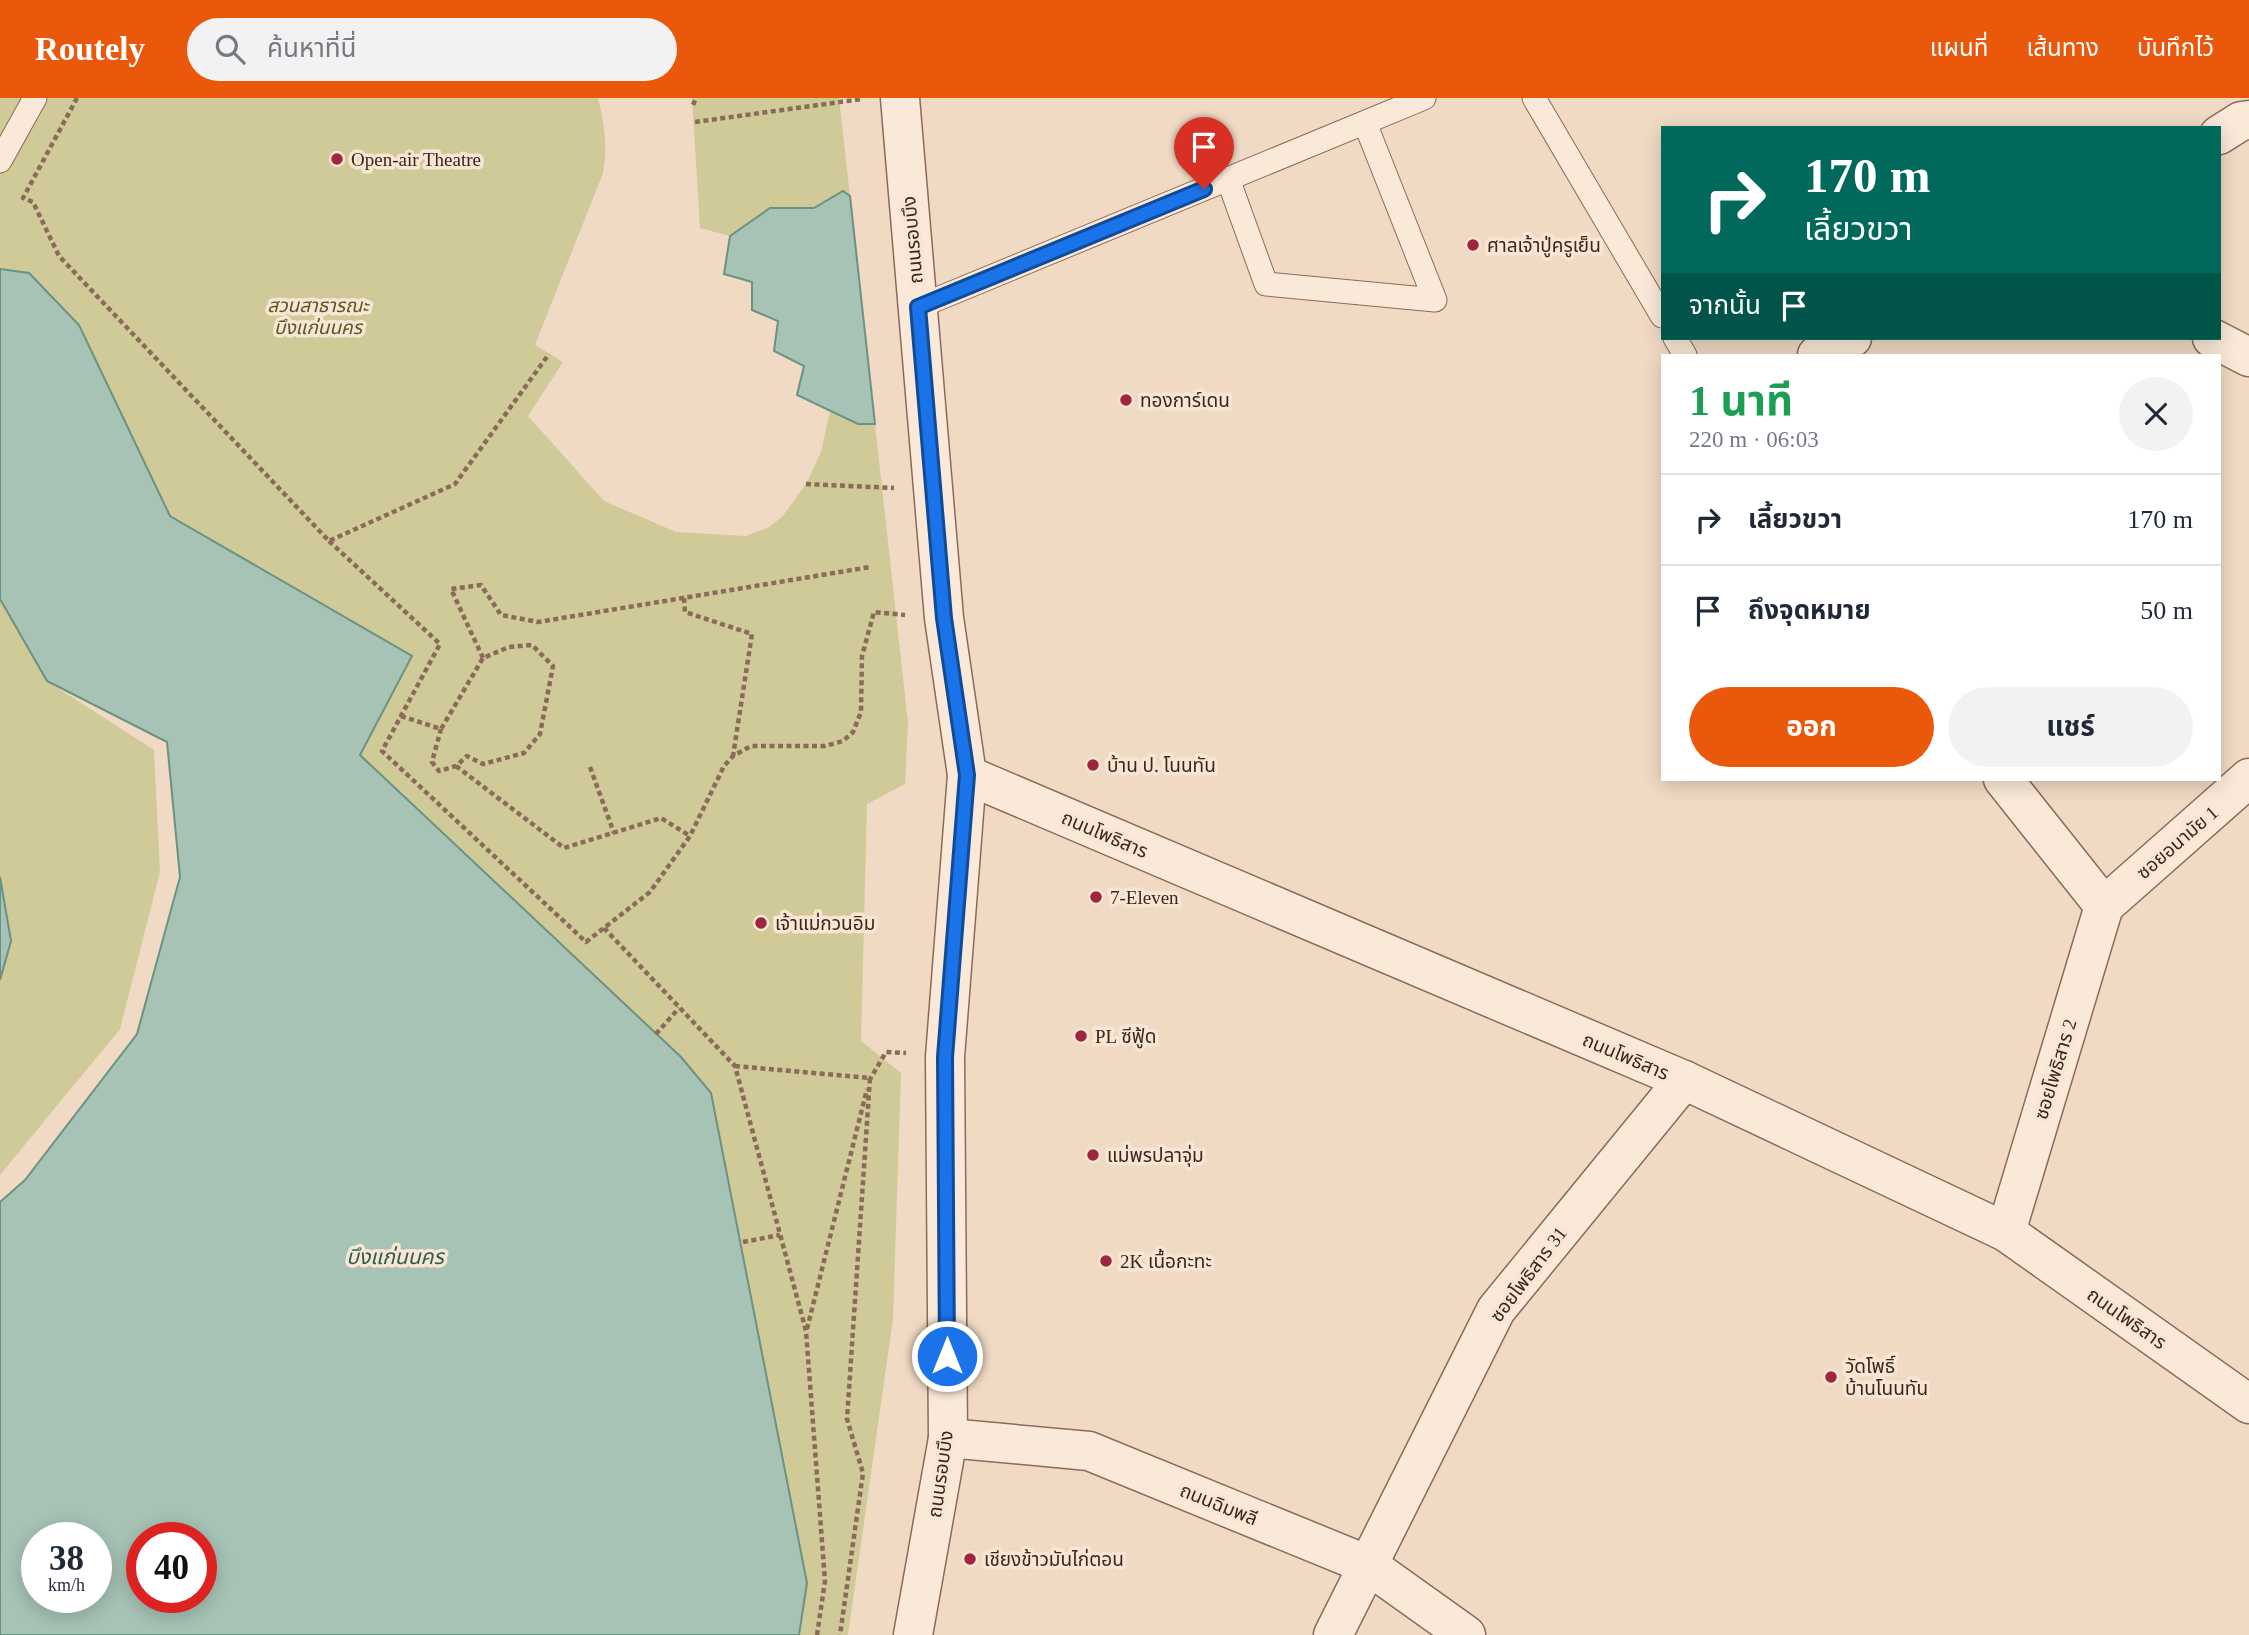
<!DOCTYPE html>
<html lang="th">
<meta charset="utf-8">
<style>
body{margin:0;font-family:"Times New Roman","Noto Sans Thai",serif;background:#f2f2f3;color:#1f2937;height:100vh;display:flex;flex-direction:column;font-size:26px;white-space:nowrap}
*{box-sizing:border-box;margin:0}
p{font-size:23px;color:#747a83}
.icon{flex:none;width:38px;height:38px;fill:none;stroke:currentColor;stroke-width:2;stroke-linecap:round;stroke-linejoin:round}
.map{position:relative;flex:1;overflow:hidden}
.side{position:absolute;left:1661px;top:256px;width:560px;height:427px;display:flex;flex-direction:column;background:#fff;border-radius:0px;box-shadow:0 4px 18px #0003}
.side>*{flex:none}
.top-card{position:absolute;left:1661px;top:28px;width:560px;height:214px;border-radius:0px;box-shadow:0 4px 18px #0003;background:#00695c;color:#fff;overflow:hidden}
.speed{position:absolute;left:21px;top:1424px;display:flex;gap:14px;font-size:35px;font-weight:700;text-align:center}
.speed>*{display:grid;place-content:center;width:91px;height:91px;border-radius:50%;background:#fff;box-shadow:0 4px 18px #0003;line-height:1}
.speed small{font-size:18px;font-weight:400}
.speed .limit{border:10px solid #d22;background:#fff;color:#111}
.pin{position:absolute;display:grid;place-items:center;width:60px;height:60px;color:#fff;margin:-72px -30px;border-radius:50% 50% 50% 0;rotate:-45deg;box-shadow:0 0 7px #0007}
.pin .icon{rotate:45deg}
.me{position:absolute;width:77px;margin:-38px;rotate:0deg;stroke-linejoin:round;filter:drop-shadow(0 0 5px #0008)}
.turn{display:flex;align-items:center;gap:24px;height:147px;padding:0 28px;font-size:32px}
.turn .icon{width:91px;height:91px;stroke-width:2.5}
.turn b{display:block;font-size:49px;line-height:60px}
.then{display:flex;align-items:center;height:66px;padding:0 28px;background:#0003;gap:14px;font-size:26px}
.round{display:grid;place-items:center;flex:none;width:74px;height:74px;border-radius:37px;background:#f2f2f3}
.overview{display:flex;align-items:center;justify-content:space-between;height:119px;padding:0 28px}
h1{font-size:42px;font-weight:700;line-height:52px;color:#1e9e55}
.button{display:flex;gap:14px;margin-top:auto;padding:14px 28px}
.button a{flex:1;height:80px;border-radius:42px;background:#ea580c;color:#fff;font-size:28px;font-weight:700;line-height:80px;text-align:center}
.button a+a{background:#f2f2f3;color:#1f2937}
ul{padding:0;list-style:none}
li{display:flex;align-items:center;gap:21px;height:91px;padding:0 28px;border-top:2px solid #e0e1e3}
li div{flex:1}
li b{display:block;font-size:26px}
li em{font-style:normal}
header{display:flex;align-items:center;gap:42px;box-sizing:border-box;height:98px;padding:0 35px;background:#ea580c;color:#fff}
header strong{font-size:33px}
nav{display:flex;gap:38px;margin-inline-start:auto;font-size:24px}
.search{width:490px;height:63px;background:#f2f2f3;display:flex;align-items:center;gap:18px;box-sizing:border-box;padding:0 24px;border-radius:38px;color:#747a83;font-size:26px}
.map>svg:first-child{display:block}
.green{fill:#cfca97}
.water{fill:#a6c3b5;stroke:#6c9281;stroke-width:2;fill-rule:evenodd}
.lines{fill:none;stroke-linecap:round;stroke-linejoin:round}
.service-casing{stroke:#8c6a59;stroke-width:25}
.minor-casing{stroke:#8c6a59;stroke-width:41}
.tertiary-casing{stroke:#8c6a59;stroke-width:41}
.path{stroke:#8c6a59;stroke-width:4.5;stroke-dasharray:5 3.5;stroke-linecap:butt}
.service{stroke:#fae9d8;stroke-width:23}
.minor{stroke:#fae9d8;stroke-width:38}
.tertiary{stroke:#fae9d8;stroke-width:38}
.route-casing{stroke:#114b97;stroke-width:18}
.route{stroke:#1a73e8;stroke-width:12}
.poi-dot{fill:#9e2640;stroke:#f7e6d4;stroke-width:2.5}
.labels{text-anchor:middle;stroke-width:7;stroke-linejoin:round;paint-order:stroke}
.poi-label{font-size:19px;fill:#3b261e;stroke:#f7e6d4;text-anchor:start}
.street-label{font-size:19px;fill:#3b261e;stroke:#f7e6d4}
.park-label{font-size:19px;font-style:italic;fill:#575924;stroke:#f7e6d4}
.water-label{font-size:21px;font-style:italic;fill:#2d5c4f;stroke:#f7e6d4}
</style>
<header>
<strong>Routely</strong>
<div class="search"><svg class="icon" aria-label="search" viewBox="0 0 24 24"><circle cx="10" cy="10" r="6"/><path d="M15 15l6 6"/></svg>ค้นหาที่นี่</div>
<nav><a>แผนที่</a><a>เส้นทาง</a><a>บันทึกไว้</a></nav>
</header>
<div class="map">
<svg width="2249" height="1537" viewBox="0 0 2249 1537">
<rect width="100%" height="100%" fill="#f0dac4"/>
<!-- green -->
<g class="green">
<path d="M 0,0 L 598,0 C 604,26 608,48 603,75 L 535,247 L 563,264 L 528,318 L 604,403 L 676,434 L 746,438 L 769,429 L 782,419 L 806,386 L 821,354 L 830,313 L 858,326 L 875,326 L 908,625 L 905,686 L 867,706 L 861,943 L 901,975 L 893,1221 L 848,1537 L 799,1537 L 807,1485 L 711,995 L 681,959 L 359,657 L 412,558 L 170,417 L 79,227 L 29,175 L 0,171 Z"/>
<polygon points="692,0 839,0 850,98 842,93 814,110 770,110 730,138 700,130"/>
<polygon points="0,501 47,583 154,652 160,774 120,931 0,1077"/>
</g>
<!-- water -->
<g class="water">
<polygon points="843,93 850,98 875,326 858,326 797,297 804,268 774,253 778,223 752,212 752,184 724,176 730,138 770,110 814,110"/>
<path d="M 0,171 L 29,175 L 79,227 L 170,418 L 412,558 L 360,657 L 681,959 L 711,995 L 807,1485 L 799,1537 L 0,1537 L 0,1104 L 25,1082 L 137,936 L 180,779 L 167,644 L 47,583 L 0,501 ZM 37,1440 L 96,1440 L 96,1500 L 37,1500 ZM 142,1440 L 201,1440 L 201,1500 L 142,1500 Z"/>
<polygon points="0,779 11,843 0,882"/>
</g>
<g class="lines">
<!-- service casing -->
<g class="service-casing">
<g id="service">
<polyline points="1534,0 1662,218"/>
<polyline points="0,63 35,0"/>
<polyline points="1228,81 1266,186 1435,202 1365,25"/>
<polyline points="918,209 1424,0"/>
<polyline points="1675,240 1685,257"/>
</g>
</g>
<!-- minor casing -->
<g class="minor-casing">
<g id="minor">
<polyline points="2219,37 2241,23 2249,22"/>
<polyline points="2212,240 2249,259"/>
<polyline points="1817,257 1852,240"/>
<polyline points="2003,681 2104,808"/>
<polyline points="2104,808 2249,680"/>
<polyline points="2006,1134 2104,808"/>
<polyline points="1333,1537 1496,1212 1684,982"/>
</g>
</g>
<!-- tertiary casing -->
<g class="tertiary-casing">
<g id="tertiary">
<polyline points="900,0 944,520 967,677 945,959 948,1340 913,1537"/>
<polyline points="967,677 1684,982 2006,1134 2249,1306"/>
<polyline points="948,1340 1089,1353 1368,1467 1466,1537"/>
</g>
</g>
<!-- path -->
<g class="path">
<polyline points="77,0 23,100 33,104 59,158 329,443 455,386 549,256"/>
<polyline points="693,7 696,0"/>
<polyline points="695,24 862,1"/>
<polyline points="806,386 894,390"/>
<polyline points="329,443 440,546 382,653 586,844 650,794 690,738 724,668 733,658 751,648 825,648 843,643 853,634 861,614 862,558 874,514 905,517"/>
<polyline points="684,500 685,514 752,536 733,658"/>
<polyline points="483,560 451,491 481,487 501,517 538,524 870,469"/>
<polyline points="401,618 441,631 483,560 509,549 532,547 553,568 540,636 524,655 483,666 467,658 456,668 439,673 432,664 441,631"/>
<polyline points="456,668 564,750 661,720 690,738"/>
<polyline points="590,669 614,735"/>
<polyline points="604,830 735,968 806,1233 825,1483 817,1537"/>
<polyline points="656,936 679,910"/>
<polyline points="735,968 870,980 847,1321 863,1375 840,1537"/>
<polyline points="869,983 886,954 906,955"/>
<polyline points="743,1144 780,1137"/>
<polyline points="807,1231 867,991"/>
</g>
<!-- service -->
<use href="#service" class="service"/>
<!-- minor -->
<use href="#minor" class="minor"/>
<!-- tertiary -->
<use href="#tertiary" class="tertiary"/>
</g>
<g class="lines">
<!-- route casing -->
<g class="route-casing">
<polyline id="route" points="947,1258 945,959 967,677 944,520 918,209 1204,91"/>
</g>
<!-- route -->
<use href="#route" class="route"/>
</g>
<!-- markers -->
<g class="poi-dot">
<circle cx="337" cy="61" r="7"/>
<circle cx="1473" cy="147" r="7"/>
<circle cx="1126" cy="302" r="7"/>
<circle cx="1093" cy="667" r="7"/>
<circle cx="1096" cy="799" r="7"/>
<circle cx="761" cy="825" r="7"/>
<circle cx="1081" cy="938" r="7"/>
<circle cx="1093" cy="1057" r="7"/>
<circle cx="1106" cy="1163" r="7"/>
<circle cx="1831" cy="1279" r="7"/>
<circle cx="970" cy="1461" r="7"/>
</g>
<g class="labels">
<!-- poi labels -->
<g class="poi-label">
<text x="351" y="68">Open-air Theatre</text>
<text x="1487" y="154">ศาลเจ้าปู่ครูเย็น</text>
<text x="1140" y="309">ทองการ์เดน</text>
<text x="1107" y="674">บ้าน ป. โนนทัน</text>
<text x="1110" y="806">7-Eleven</text>
<text x="775" y="832">เจ้าแม่กวนอิม</text>
<text x="1095" y="945">PL ซีฟู้ด</text>
<text x="1107" y="1064">แม่พรปลาจุ่ม</text>
<text x="1120" y="1170">2K เนื้อกะทะ</text>
<text x="1845" y="1275">วัดโพธิ์<tspan x="1845" dy="22">บ้านโนนทัน</tspan></text>
<text x="984" y="1468">เชียงข้าวมันไก่ตอน</text>
</g>
<!-- street labels -->
<g class="street-label">
<text transform="translate(912 142) rotate(-95)" y="7">ถนนรอบบึง</text>
<text transform="translate(1105 736) rotate(23)" y="7">ถนนโพธิสาร</text>
<text transform="translate(2177 744) rotate(-41)" y="7">ซอยอนามัย 1</text>
<text transform="translate(1626 958) rotate(23)" y="7">ถนนโพธิสาร</text>
<text transform="translate(2055 971) rotate(-73)" y="7">ซอยโพธิสาร 2</text>
<text transform="translate(1528 1176) rotate(-53)" y="7">ซอยโพธิสาร 31</text>
<text transform="translate(2127 1220) rotate(35)" y="7">ถนนโพธิสาร</text>
<text transform="translate(940 1376) rotate(-82)" y="7">ถนนรอบบึง</text>
<text transform="translate(1219 1406) rotate(22)" y="7">ถนนฉิมพลี</text>
</g>
<!-- park labels -->
<g class="park-label">
<text x="318" y="214">สวนสาธารณะ<tspan x="318" dy="22">บึงแก่นนคร</tspan></text>
</g>
<!-- water labels -->
<g class="water-label">
<text x="395" y="1166">บึงแก่นนคร</text>
</g>
</g>
</svg>
<div class="speed"><div>38<small>km/h</small></div><div class="limit">40</div></div>
<div class="pin" style="left:1204px;top:91px;background:#d93025"><svg class="icon" aria-label="arrive" viewBox="0 0 24 24"><path d="M6 21V4h12l-3 4 3 4H6"/></svg></div>
<svg class="me" style="left:947px;top:1258px" viewBox="-20 -20 40 40"><circle r="17" fill="#1a73e8" stroke="#fff" stroke-width="3"/><path d="M0-11L8 9 0 5-8 9z" fill="#fff"/></svg>
<div class="top-card">
<div class="turn"><svg class="icon" aria-label="right" viewBox="0 0 24 24"><path d="M7 20v-9h11M14 6l5 5-5 5"/></svg><div><b>170 m</b>เลี้ยวขวา</div></div>
<div class="then">จากนั้น<svg class="icon" aria-label="arrive" viewBox="0 0 24 24"><path d="M6 21V4h12l-3 4 3 4H6"/></svg></div>
</div>
<section class="side">
<div class="overview"><div><h1>1 นาที</h1><p>220 m · 06:03</p></div><a class="round"><svg class="icon" aria-label="close" viewBox="0 0 24 24"><path d="M6 6l12 12M18 6L6 18"/></svg></a></div>
<ul>
<li><svg class="icon" aria-label="right" viewBox="0 0 24 24"><path d="M7 20v-9h11M14 6l5 5-5 5"/></svg><div><b>เลี้ยวขวา</b></div><em>170 m</em></li>
<li><svg class="icon" aria-label="arrive" viewBox="0 0 24 24"><path d="M6 21V4h12l-3 4 3 4H6"/></svg><div><b>ถึงจุดหมาย</b></div><em>50 m</em></li>
</ul>
<div class="button"><a>ออก</a><a>แชร์</a></div>
</section>
</div>
